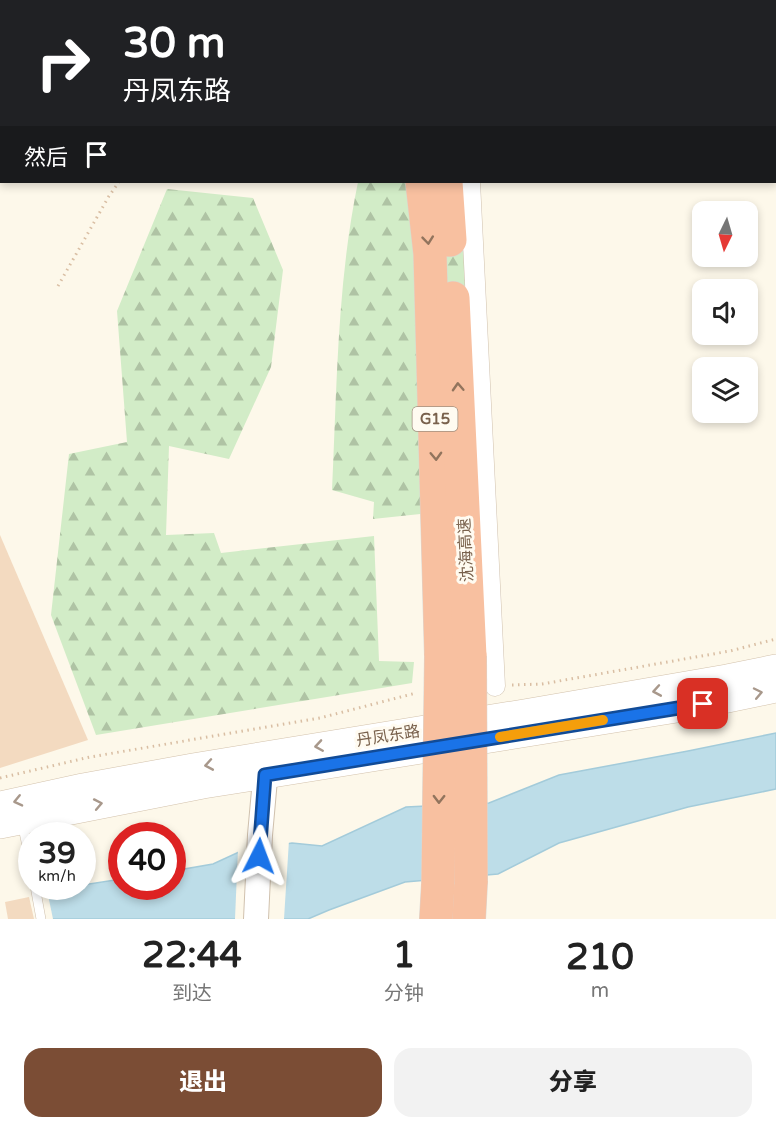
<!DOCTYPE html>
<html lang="zh">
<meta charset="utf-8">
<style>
body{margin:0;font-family:"Varela Round","Noto Sans SC",sans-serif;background:#f2f2f2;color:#222;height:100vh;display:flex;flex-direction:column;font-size:22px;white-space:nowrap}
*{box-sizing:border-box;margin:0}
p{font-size:20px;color:#767676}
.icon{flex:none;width:33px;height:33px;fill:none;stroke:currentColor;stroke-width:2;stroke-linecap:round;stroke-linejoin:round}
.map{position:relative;height:919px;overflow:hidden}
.drawer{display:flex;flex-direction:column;background:#fff;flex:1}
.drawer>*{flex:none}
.guide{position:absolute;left:0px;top:0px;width:777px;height:183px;box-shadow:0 3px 9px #0003;background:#202124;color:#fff;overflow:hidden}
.needle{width:39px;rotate:185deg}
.controls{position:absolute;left:692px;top:201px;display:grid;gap:12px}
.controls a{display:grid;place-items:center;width:66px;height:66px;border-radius:12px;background:#fff;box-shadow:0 3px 9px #0003;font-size:30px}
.speed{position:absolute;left:18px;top:822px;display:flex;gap:12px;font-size:30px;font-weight:700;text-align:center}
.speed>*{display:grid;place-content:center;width:78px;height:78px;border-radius:50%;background:#fff;box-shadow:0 3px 9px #0003;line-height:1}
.speed small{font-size:15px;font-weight:400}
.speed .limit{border:9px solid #d22;background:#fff;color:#111}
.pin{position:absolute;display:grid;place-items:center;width:51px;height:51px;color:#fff;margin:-26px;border-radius:12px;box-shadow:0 3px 9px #0006}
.me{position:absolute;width:66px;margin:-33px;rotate:3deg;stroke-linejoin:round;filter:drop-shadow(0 0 4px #0008)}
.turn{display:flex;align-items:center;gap:21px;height:126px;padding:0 24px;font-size:27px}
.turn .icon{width:78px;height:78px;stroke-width:2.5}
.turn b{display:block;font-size:42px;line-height:51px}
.then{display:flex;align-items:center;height:57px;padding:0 24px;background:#0003;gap:12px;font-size:22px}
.eta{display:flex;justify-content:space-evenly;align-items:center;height:102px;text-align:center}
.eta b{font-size:36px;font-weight:800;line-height:42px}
.button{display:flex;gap:12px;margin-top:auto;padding:12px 24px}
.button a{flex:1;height:69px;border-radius:18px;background:#7b4d35;color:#fff;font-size:24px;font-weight:800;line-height:69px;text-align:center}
.button a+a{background:#f2f2f2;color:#222}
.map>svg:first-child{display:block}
.forest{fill:url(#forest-firs)}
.water{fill:#bddde8;stroke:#a3cbda;stroke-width:1.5}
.pier{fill:#fdf8ea}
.building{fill:#f3dac0}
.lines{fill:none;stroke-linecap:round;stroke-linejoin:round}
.service-casing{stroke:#d0c1ae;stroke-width:10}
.minor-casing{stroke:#d0c1ae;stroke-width:21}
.tertiary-casing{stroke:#d0c1ae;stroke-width:26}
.secondary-casing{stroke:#d3c2ac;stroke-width:28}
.motorway-casing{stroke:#dcd6d0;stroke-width:34}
.path{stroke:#d9bea3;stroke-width:3;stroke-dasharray:1.5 4.5;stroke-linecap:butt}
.service{stroke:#fff;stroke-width:9}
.minor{stroke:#fff;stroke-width:20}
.tertiary{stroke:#fff;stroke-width:24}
.secondary{stroke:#fff;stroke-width:27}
.motorway{stroke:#f8c0a0;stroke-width:33}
.motorway-bridge-casing{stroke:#dcd6d0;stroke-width:34;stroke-linecap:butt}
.motorway-bridge{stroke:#f8c0a0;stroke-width:33}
.oneway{stroke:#92745d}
.oneway2{stroke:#a8988b}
.route-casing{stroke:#114b97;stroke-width:15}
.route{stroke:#1a73e8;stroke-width:10}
.slow{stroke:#f59e0b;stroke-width:10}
.labels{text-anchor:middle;stroke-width:6;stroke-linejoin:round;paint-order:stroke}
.shield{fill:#fffbf1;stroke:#a18f7e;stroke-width:1.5}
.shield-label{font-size:15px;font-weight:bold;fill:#79614c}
.street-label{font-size:16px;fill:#79614c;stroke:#fffbf1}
</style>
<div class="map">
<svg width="776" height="919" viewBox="0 0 776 919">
<defs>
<pattern id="forest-firs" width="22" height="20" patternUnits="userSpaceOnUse" patternTransform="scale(1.5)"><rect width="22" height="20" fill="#d2ecc7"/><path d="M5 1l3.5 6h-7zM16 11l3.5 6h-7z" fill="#afc3a4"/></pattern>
</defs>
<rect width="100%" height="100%" fill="#fdf8ea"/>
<!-- forest -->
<g class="forest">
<path d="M 358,182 L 461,182 L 477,508 L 373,519 L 374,502 L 332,490 C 337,387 337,283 358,182 Z"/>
<polygon points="167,189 253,198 283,270 271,367 229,459 169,446 166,535 214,533 221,553 374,536 379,661 414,662 412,683 96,735 51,615 69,454 127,442 117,311"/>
</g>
<!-- water -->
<polygon class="water" points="776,733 776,789 688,807 559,843 498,874 405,882 329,910 308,919 0,919 0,908 61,889 82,886 83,885 121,879 122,886 172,886 173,871 213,864 239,852 292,843 322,846 406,807 489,803 559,775 688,751"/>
<!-- pier -->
<g class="pier">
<polygon points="289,840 284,919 235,919 238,849"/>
<polygon points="47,890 53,919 0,919 0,905"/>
</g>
<!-- building -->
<g class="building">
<polygon points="0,535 88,740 0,768"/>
<polygon points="29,897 34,919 8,919 5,902"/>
</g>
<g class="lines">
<!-- service casing -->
<g class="service-casing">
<g id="service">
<polyline points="22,822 32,871"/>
<polyline points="35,886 41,919"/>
</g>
</g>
<!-- minor casing -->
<g class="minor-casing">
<g id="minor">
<polyline points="457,0 457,2"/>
<polyline points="470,182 495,686"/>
</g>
</g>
<!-- tertiary casing -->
<g class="tertiary-casing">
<polyline id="tertiary" points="256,919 260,835 267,757"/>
</g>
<!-- secondary casing -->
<g class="secondary-casing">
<g id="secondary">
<polyline points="0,805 83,787 193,767 524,713 727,678 776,668"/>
<polyline points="0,825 203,785 689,707 776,689"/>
</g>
</g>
<!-- motorway casing -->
<g class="motorway-casing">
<g id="motorway">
<polyline points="403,0 403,2"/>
<polyline points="431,0 431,2"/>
<polyline points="422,182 430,254 441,656"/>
<polyline points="446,182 450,240"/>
<polyline points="453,298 470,656"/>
<polyline points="436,919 438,884"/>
<polyline points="469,919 471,881"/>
</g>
</g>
<!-- path -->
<g class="path">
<polyline points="202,2 202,0"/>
<polyline points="58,286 109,196 119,182"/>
<polyline points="512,685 542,684 730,651 776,639"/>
<polyline points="0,778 90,757 320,718 416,693"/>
</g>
<!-- service -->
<use href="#service" class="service"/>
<!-- minor -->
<use href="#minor" class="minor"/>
<!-- tertiary -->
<use href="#tertiary" class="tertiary"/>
<!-- secondary -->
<use href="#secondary" class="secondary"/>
<!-- motorway -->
<use href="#motorway" class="motorway"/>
<!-- motorway-bridge casing -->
<g class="motorway-bridge-casing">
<g id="motorway-bridge">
<polyline points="470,656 471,881"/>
<polyline points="438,884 441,656"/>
</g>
</g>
<!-- motorway-bridge -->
<use href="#motorway-bridge" class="motorway-bridge"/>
</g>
<!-- one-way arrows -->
<defs><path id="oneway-chevron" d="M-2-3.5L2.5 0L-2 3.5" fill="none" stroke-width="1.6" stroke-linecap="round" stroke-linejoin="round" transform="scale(1.5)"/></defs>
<g class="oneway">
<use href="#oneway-chevron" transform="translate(428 240) rotate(84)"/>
<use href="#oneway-chevron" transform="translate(458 387) rotate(-93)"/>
<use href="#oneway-chevron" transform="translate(436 456) rotate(88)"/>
<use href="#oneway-chevron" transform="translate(439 799) rotate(91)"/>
</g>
<g class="oneway2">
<use href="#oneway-chevron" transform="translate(657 691) rotate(170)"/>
<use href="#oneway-chevron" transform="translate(758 693) rotate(-12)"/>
<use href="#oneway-chevron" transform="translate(319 746) rotate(171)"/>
<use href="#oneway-chevron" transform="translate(209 765) rotate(170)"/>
<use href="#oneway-chevron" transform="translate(18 801) rotate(167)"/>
<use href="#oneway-chevron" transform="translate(98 804) rotate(-11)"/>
</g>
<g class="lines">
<!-- route casing -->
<g class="route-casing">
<polyline id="route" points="259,856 265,775 703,704"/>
</g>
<!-- route -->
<use href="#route" class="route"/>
<!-- slow -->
<polyline class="slow" points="500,737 603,720"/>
</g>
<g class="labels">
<!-- shield labels -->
<rect class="shield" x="412.5" y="407" width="45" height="24" rx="4.5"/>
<g class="shield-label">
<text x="435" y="424">G15</text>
</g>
<!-- street labels -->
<g class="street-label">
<text transform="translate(465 550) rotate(-93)" y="6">沈海高速</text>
<text transform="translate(388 735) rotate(-9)" y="6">丹凤东路</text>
</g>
</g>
</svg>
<div class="controls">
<a><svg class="needle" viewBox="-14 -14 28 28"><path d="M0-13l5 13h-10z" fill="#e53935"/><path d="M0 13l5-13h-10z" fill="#767676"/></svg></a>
<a><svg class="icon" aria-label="sound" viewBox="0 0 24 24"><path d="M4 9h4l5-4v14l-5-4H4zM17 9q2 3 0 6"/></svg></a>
<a><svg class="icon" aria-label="layers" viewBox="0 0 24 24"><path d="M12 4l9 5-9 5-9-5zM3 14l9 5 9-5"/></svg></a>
</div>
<div class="speed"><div>39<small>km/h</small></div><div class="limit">40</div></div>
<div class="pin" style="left:703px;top:704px;background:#d93025"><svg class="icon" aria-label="arrive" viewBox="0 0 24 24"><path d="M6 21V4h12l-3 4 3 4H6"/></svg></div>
<svg class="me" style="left:259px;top:856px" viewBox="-20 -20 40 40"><path d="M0-17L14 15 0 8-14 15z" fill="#1a73e8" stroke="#fff" stroke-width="4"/></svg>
<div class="guide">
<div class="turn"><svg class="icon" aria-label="right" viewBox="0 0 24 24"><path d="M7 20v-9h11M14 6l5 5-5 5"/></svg><div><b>30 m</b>丹凤东路</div></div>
<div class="then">然后<svg class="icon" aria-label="arrive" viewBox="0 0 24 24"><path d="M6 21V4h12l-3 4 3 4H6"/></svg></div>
</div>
</div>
<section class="drawer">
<div class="eta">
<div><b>22:44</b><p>到达</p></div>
<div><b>1</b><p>分钟</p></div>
<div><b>210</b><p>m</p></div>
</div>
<div class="button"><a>退出</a><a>分享</a></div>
</section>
